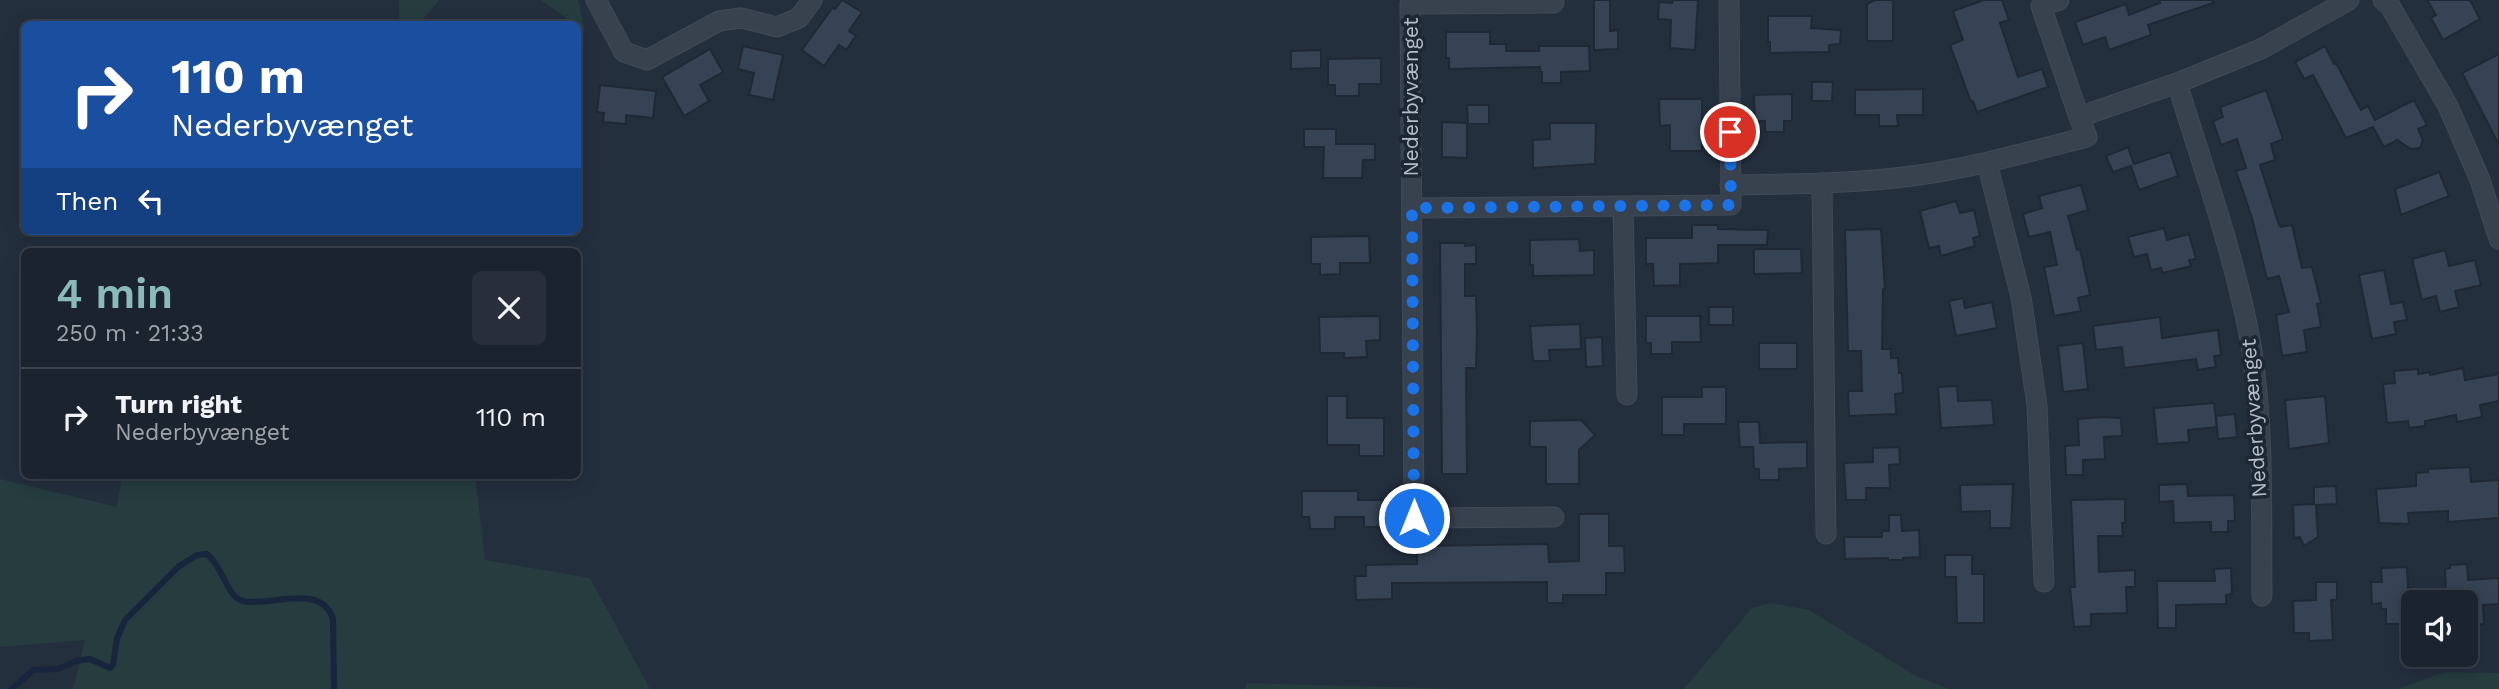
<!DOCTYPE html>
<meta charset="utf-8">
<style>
body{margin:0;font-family:"Work Sans",sans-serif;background:#282f3a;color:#f1f3f6;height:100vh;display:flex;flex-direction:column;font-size:26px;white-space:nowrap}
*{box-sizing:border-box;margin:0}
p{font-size:23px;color:#a0a4aa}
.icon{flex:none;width:38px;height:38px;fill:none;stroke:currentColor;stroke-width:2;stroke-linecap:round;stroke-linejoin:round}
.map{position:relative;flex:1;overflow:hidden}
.details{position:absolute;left:21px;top:248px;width:560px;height:231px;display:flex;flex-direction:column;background:#1b232e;border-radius:10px;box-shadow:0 4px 18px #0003,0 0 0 2px #39404a}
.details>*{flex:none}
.top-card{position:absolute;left:21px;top:21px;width:560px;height:214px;border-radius:10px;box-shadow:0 4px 18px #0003,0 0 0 2px #39404a;background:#1a4fa0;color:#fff;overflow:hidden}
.buttons{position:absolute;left:2401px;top:590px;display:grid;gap:14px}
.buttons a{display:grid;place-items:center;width:77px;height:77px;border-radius:10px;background:#1b232e;box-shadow:0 4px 18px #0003,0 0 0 2px #39404a;font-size:35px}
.pin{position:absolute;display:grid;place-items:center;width:60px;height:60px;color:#fff;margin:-30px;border:4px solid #fff;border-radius:50%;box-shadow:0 2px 7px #0007}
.me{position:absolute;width:77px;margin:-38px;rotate:0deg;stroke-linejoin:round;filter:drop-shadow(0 0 5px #0008)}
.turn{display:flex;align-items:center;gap:24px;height:147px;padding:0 35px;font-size:32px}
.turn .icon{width:91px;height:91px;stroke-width:2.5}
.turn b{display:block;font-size:49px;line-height:60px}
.then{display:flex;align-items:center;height:66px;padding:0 35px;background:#0003;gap:14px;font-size:26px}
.round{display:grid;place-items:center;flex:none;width:74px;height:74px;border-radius:10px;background:#282f3a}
.overview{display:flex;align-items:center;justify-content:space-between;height:119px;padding:0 35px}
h1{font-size:42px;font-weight:600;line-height:52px;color:#8bbbb9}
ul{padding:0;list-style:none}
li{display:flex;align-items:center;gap:21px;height:98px;padding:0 35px;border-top:2px solid #39404a}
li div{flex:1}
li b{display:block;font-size:26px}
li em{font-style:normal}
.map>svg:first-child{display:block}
.green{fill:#263c3f}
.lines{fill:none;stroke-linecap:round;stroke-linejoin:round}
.stream{stroke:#17263c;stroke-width:6}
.building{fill:#364354;stroke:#1f2835;stroke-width:2}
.street-casing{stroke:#414a57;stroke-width:21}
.street{stroke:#38414e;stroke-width:19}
.route{stroke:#1a73e8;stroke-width:12;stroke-dasharray:0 21.6}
.labels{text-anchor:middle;stroke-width:7;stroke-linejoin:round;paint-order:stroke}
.street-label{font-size:21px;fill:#b4bcc9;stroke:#1d2633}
</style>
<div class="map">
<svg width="2499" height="689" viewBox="0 0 2499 689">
<rect width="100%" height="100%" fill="#242f3e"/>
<!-- green -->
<g class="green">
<polygon points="399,0 439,0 419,24 399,24"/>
<polygon points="541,0 578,0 585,31"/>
<polygon points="122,476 475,476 485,560 590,578 650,689 73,689 85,640 0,647 0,479 117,507"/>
<polygon points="1771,603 1809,610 1916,676 1949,689 1684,689 1752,608"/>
<polygon points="2445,672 2499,673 2499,689 2398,689"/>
<polygon points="1247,683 1462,689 1245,689"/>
</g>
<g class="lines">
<!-- stream -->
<path class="stream" d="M 12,689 L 33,670 L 58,669 L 76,661 L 90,659 L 110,668 L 113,665 L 117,638 L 125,620 L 178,567 L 197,555 L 207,554 C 223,567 227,597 243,601 C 268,608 321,581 333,619 L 334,689"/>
</g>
<!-- building -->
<g class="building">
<polygon points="842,0 862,12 849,31 856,36 846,50 839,45 824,66 802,50 833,7 835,9"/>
<polygon points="1594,0 1610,0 1610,31 1618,30 1618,49 1594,50"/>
<polygon points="1673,0 1698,0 1695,50 1670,48 1671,20 1658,19 1659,2 1672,3"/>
<polygon points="1875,0 1893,0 1893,41 1867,41 1867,4"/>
<polygon points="1984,0 2002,0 2009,20 2000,23 2018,77 2042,69 2048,87 1977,112 1973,101 1971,102 1950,45 1963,40 1953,11"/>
<polygon points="2159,0 2213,0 2213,3 2148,25 2151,35 2109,50 2105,37 2083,45 2075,22 2126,4 2129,15 2160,3"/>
<polygon points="2427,0 2470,0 2480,19 2443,40 2431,18 2436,15"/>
<polygon points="1768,16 1812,16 1811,28 1841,30 1840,44 1829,45 1829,52 1770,53 1770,42 1768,42"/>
<polygon points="1446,32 1490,32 1490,44 1506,44 1506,51 1539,51 1539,46 1589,46 1590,71 1561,72 1561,83 1542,83 1542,72 1540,72 1540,67 1449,69 1449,58 1446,58"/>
<polygon points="743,46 783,55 773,100 749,95 754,73 738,69"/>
<polygon points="2325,46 2334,64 2336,63 2361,110 2368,106 2375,120 2414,100 2427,125 2418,129 2423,140 2420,148 2411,149 2397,140 2384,147 2373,127 2346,138 2313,75 2304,79 2295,62"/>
<polygon points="710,49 723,72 700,85 709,101 684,116 662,77"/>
<polygon points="1321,50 1321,68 1291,69 1291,51"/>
<polygon points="2499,54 2499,145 2462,73"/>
<polygon points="1381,58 1381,84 1359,84 1359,96 1335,96 1335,85 1328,85 1328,59"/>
<polygon points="1812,82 1833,82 1832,101 1812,101"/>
<polygon points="600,85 656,91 653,118 626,115 626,124 603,122 604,113 597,112"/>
<polygon points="1923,89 1923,115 1897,115 1898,126 1879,126 1879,115 1855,115 1855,90"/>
<polygon points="2266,90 2283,139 2271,144 2275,160 2260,165 2279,225 2281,227 2292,225 2302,268 2312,267 2321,303 2317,304 2321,327 2304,330 2307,352 2282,356 2276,315 2289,312 2279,276 2267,279 2252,218 2236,171 2246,168 2237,139 2221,145 2213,121 2223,117 2220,107"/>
<polygon points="1792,94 1792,121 1784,121 1784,132 1765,132 1765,121 1755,121 1754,95"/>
<polygon points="1659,99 1702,99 1702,151 1670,151 1670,125 1660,126"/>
<polygon points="1467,105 1489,105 1489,124 1468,124"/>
<polygon points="1442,122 1467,123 1467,158 1442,157"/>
<polygon points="1550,123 1596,123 1595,164 1533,168 1533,140 1550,139"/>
<polygon points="1304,129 1336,129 1336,144 1375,144 1375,160 1363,160 1362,178 1323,178 1324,147 1304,147"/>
<polygon points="2128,147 2134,164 2170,152 2178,176 2139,190 2131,166 2113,172 2106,156"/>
<polygon points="2439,172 2449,196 2401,215 2395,189"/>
<polygon points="2081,185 2088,210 2068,216 2077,250 2080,249 2090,295 2078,298 2081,311 2054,316 2044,267 2057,265 2050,232 2029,237 2023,214 2042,208 2039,196"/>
<polygon points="1956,201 1960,213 1974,210 1980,236 1973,238 1975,246 1941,256 1939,246 1929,248 1920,211"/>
<polygon points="1692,225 1718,225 1718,229 1768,230 1767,245 1718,245 1718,263 1680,264 1680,285 1654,286 1653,264 1646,264 1646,238 1692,238"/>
<polygon points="2164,228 2167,240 2189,234 2196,259 2189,260 2191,266 2163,273 2161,268 2151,270 2147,254 2134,257 2128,237"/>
<polygon points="1881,229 1885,288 1883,290 1882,349 1891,349 1891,358 1898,358 1899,373 1902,373 1903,393 1895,394 1896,414 1849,416 1848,391 1862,391 1861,351 1848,351 1845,230"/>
<polygon points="1369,236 1370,263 1340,263 1340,274 1320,275 1320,264 1311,264 1311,237"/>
<polygon points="1579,239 1580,251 1594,250 1594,275 1533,276 1533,265 1530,265 1530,240"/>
<polygon points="1440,243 1465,243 1465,246 1476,245 1476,264 1465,264 1465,296 1476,296 1477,331 1476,368 1466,368 1467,474 1442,474"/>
<polygon points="1754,249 1801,249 1802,273 1754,274"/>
<polygon points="2445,250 2449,266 2475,260 2481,285 2455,291 2459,307 2440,312 2436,296 2422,300 2412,259"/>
<polygon points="2384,270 2391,304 2403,302 2407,320 2394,322 2396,334 2372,339 2359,275"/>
<polygon points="1963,298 1965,308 1992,302 1997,328 1956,336 1949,301"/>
<rect x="1709" y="307" width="24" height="18"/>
<polygon points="1380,316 1380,340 1366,341 1367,357 1344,358 1344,353 1320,353 1319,317"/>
<polygon points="1646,316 1700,316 1701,342 1672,342 1672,354 1651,354 1651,343 1646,343"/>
<polygon points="2160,317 2162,338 2218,330 2221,355 2214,356 2216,367 2198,370 2196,359 2124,368 2122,347 2096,350 2093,326"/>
<polygon points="1580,324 1581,349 1549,350 1550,361 1533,361 1530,326"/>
<polygon points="1602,337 1603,366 1586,367 1585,338"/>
<rect x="1759" y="343" width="38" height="26"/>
<polygon points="2083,343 2088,389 2063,392 2058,346"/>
<polygon points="2463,368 2465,380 2499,374 2499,401 2480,405 2482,417 2457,422 2456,415 2425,421 2425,426 2409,428 2408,421 2387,423 2383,384 2395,383 2394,371 2418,369 2418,374 2430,372 2430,375"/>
<polygon points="1957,386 1958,401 1992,400 1994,425 1941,428 1938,387"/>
<polygon points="1702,387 1726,387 1726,424 1684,424 1684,435 1662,435 1662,397 1702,397"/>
<polygon points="1327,396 1347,396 1347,418 1384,418 1384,456 1359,456 1359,445 1327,445"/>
<polygon points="2325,396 2329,443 2289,449 2285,400"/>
<polygon points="2214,403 2217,427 2188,430 2189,442 2157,444 2154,408"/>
<polygon points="2235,414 2237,437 2218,439 2216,416"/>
<polygon points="2103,417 2121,418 2122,436 2104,437 2105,459 2083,460 2083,475 2066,475 2065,446 2079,445 2078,419"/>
<polygon points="1581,420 1595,435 1579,450 1579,484 1546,484 1546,447 1530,447 1530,421"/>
<polygon points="1738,422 1759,422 1760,443 1807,442 1807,468 1779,469 1779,480 1759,480 1759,469 1754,469 1753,447 1740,447"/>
<polygon points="1899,447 1900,464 1889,465 1890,488 1866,488 1866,500 1846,500 1844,463 1873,462 1873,448"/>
<polygon points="2470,467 2471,482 2499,480 2499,518 2448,522 2448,511 2408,513 2409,524 2379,523 2376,489 2416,486 2416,473 2428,472 2428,469"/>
<polygon points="2013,484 2011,528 1990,528 1990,511 1961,512 1960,485"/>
<polygon points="2187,484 2188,496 2234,495 2235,521 2228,521 2228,532 2211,532 2211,522 2174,523 2173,501 2159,502 2159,485"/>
<polygon points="2336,486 2337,504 2316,505 2318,537 2304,546 2300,537 2294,538 2293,505 2314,504 2314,487"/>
<polygon points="1302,491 1358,491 1358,500 1384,500 1384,527 1364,527 1364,517 1335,517 1335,529 1310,529 1309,517 1302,517"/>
<polygon points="2125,499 2125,523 2122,523 2123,536 2098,536 2099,572 2135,570 2135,587 2126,587 2127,613 2091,614 2091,626 2074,627 2070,587 2075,587 2071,500"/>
<polygon points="1579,514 1609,514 1609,546 1624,546 1625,573 1606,573 1606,595 1563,595 1563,603 1547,603 1547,582 1392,583 1392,599 1356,600 1355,576 1366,576 1366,565 1417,564 1417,546 1548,544 1549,562 1579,561"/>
<polygon points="1889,515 1901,515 1902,531 1919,530 1920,557 1903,558 1903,560 1888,560 1888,558 1845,559 1844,537 1882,537 1882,531 1889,531"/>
<polygon points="1945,555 1972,555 1972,574 1984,574 1984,623 1957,623 1956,577 1945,577"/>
<polygon points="2467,564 2468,580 2499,578 2499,604 2483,605 2484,624 2466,625 2466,602 2457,602 2456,594 2446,595 2445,569 2450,568 2450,565"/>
<polygon points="2407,567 2408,588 2413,588 2413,624 2386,624 2386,609 2381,609 2381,603 2372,604 2371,582 2382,582 2381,568"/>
<polygon points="2231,568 2232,594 2226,595 2226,604 2176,605 2176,628 2158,628 2157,581 2215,581 2214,569"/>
<polygon points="2316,582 2337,582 2337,600 2331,600 2333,640 2309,641 2309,633 2294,633 2293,601 2316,600"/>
</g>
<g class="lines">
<!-- street casing -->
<g class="street-casing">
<g id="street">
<polyline points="596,0 624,52 647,60 719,21 741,18 777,27 799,18 812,0"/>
<polyline points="2059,0 2041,6 2079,117"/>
<polyline points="2383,0 2390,6 2448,106 2480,180 2499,239"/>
<polyline points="1554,3 1410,4 1414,518 1554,517"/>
<path d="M 2177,83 C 2202,164 2231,245 2248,329 C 2265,414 2261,509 2262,596"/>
<polyline points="1987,163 2021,297 2037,405 2044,582"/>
<polyline points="1822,183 1826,534"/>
<path d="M 1730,185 C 1793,184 1857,184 1919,175 C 1976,167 2032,151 2087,137 L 2079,117 L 2177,83 L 2261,49 L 2349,0"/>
<polyline points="1623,206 1627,395"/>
<polyline points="1412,208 1731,205 1729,0"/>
</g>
</g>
<!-- street -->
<use href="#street" class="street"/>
</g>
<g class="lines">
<!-- route -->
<polyline class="route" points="1414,518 1412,208 1731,205 1730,132"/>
</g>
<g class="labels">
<!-- street labels -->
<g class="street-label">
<text transform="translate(1411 97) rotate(-90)" y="7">Nederbyvænget</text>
<text transform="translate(2254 418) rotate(-94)" y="7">Nederbyvænget</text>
</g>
</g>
</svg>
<div class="buttons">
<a><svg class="icon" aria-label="sound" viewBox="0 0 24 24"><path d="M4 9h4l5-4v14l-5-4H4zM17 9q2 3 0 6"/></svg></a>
</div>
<div class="pin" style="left:1730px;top:132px;background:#d93025"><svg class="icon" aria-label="arrive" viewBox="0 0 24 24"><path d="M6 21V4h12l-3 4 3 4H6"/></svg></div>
<svg class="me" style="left:1414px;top:518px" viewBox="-20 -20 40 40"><circle r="17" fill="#1a73e8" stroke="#fff" stroke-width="3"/><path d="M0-11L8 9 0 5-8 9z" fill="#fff"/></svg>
<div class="top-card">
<div class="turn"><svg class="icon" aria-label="right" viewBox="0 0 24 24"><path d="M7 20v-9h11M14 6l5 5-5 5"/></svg><div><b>110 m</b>Nederbyvænget</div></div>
<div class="then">Then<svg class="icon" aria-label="left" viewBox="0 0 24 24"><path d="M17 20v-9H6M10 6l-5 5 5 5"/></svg></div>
</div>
<section class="details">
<div class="overview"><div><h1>4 min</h1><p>250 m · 21:33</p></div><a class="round"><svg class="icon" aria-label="close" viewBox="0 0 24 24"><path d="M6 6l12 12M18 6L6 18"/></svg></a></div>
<ul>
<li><svg class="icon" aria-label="right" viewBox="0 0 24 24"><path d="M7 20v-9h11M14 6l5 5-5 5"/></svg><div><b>Turn right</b><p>Nederbyvænget</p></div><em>110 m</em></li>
</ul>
</section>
</div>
